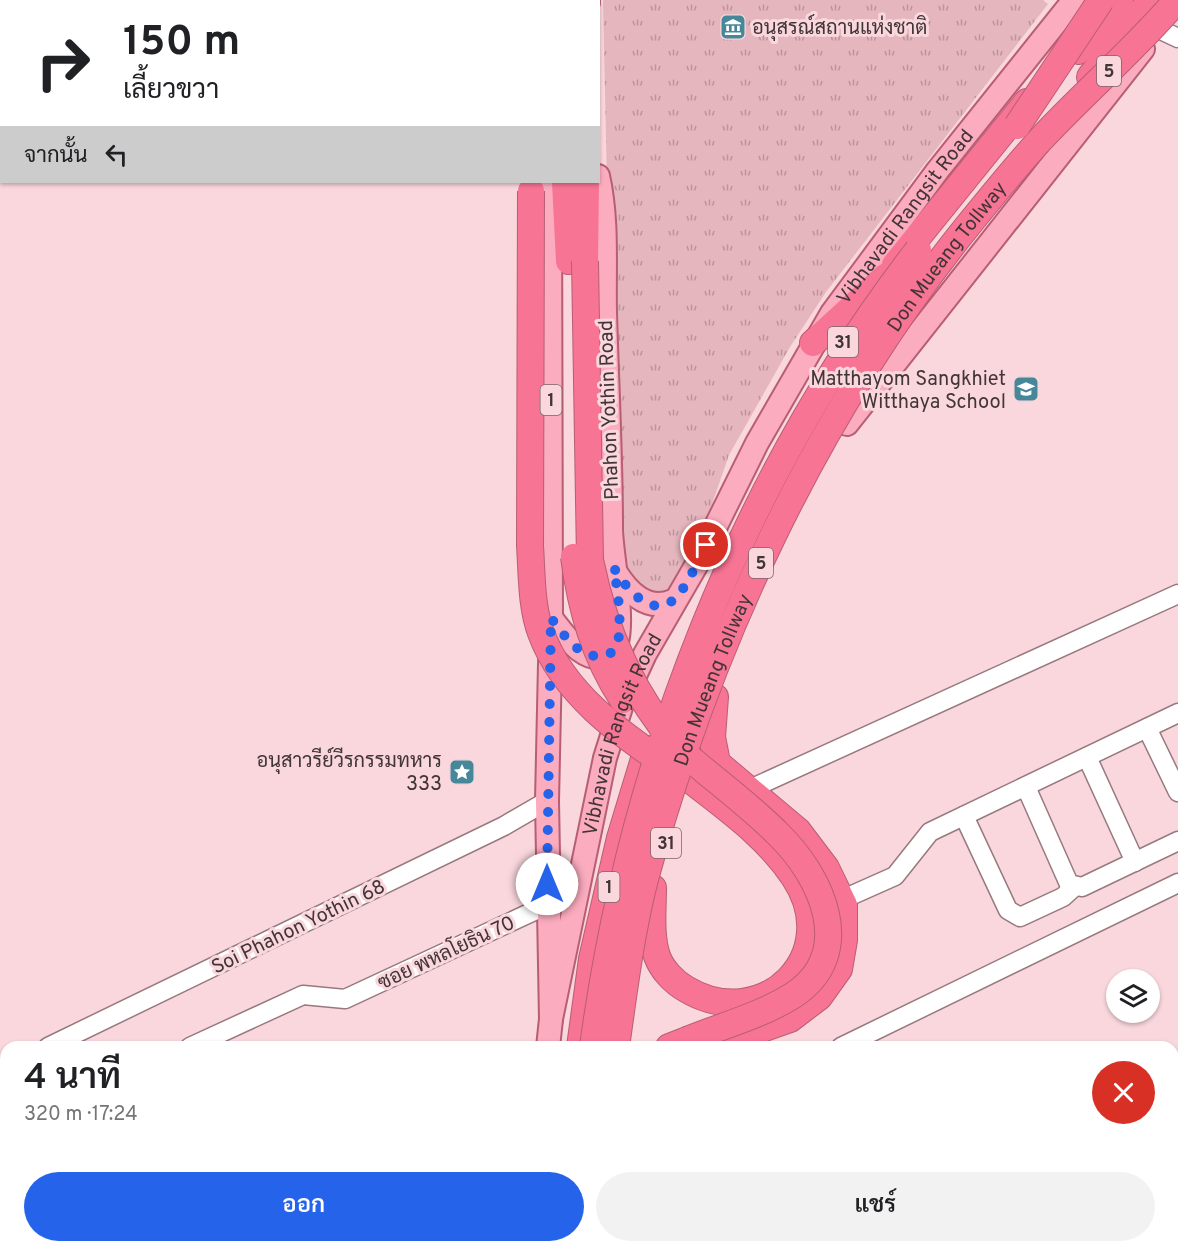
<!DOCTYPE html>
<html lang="th">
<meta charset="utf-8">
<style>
body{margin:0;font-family:Overpass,Sarabun,sans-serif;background:#f2f2f2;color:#202124;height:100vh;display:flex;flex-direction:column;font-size:22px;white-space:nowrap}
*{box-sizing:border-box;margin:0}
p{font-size:20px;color:#757577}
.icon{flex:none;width:33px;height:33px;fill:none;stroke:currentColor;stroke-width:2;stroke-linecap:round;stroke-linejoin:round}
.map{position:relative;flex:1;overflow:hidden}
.drawer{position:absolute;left:0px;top:1041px;width:1179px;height:212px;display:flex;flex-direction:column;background:#fff;border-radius:18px 18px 0 0;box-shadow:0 2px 4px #0004}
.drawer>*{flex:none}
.banner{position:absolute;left:0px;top:0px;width:600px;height:183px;box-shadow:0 2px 4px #0004;background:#fff;color:#202124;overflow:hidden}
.controls{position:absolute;left:1106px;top:969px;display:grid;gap:12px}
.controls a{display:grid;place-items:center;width:54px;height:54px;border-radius:50%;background:#fff;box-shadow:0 2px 4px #0004;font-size:30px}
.pin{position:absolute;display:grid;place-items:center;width:51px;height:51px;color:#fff;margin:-26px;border:3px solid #fff;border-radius:50%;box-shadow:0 2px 6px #0007}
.me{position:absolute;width:66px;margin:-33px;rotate:0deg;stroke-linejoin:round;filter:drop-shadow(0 0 4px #0008)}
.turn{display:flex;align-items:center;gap:21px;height:126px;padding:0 24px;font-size:27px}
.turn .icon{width:78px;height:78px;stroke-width:2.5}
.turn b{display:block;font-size:42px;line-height:51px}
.then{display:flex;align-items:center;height:57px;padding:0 24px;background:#0003;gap:12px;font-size:22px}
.round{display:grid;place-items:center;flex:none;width:63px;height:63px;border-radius:32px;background:#f2f2f2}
.summary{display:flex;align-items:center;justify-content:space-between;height:102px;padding:0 24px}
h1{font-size:36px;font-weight:600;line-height:45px}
.cta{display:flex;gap:12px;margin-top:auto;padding:12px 24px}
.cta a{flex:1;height:69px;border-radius:36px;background:#2563eb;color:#fff;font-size:24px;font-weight:600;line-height:69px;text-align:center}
.cta a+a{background:#f2f2f2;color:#202124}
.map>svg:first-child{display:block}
.green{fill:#e6b6be}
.park{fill:url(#park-tufts)}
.building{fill:url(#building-back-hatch)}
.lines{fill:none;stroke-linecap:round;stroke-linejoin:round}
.minor-casing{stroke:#97797e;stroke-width:21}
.major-casing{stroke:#b85e73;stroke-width:26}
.highway-casing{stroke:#b85e73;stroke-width:28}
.minor{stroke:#fff;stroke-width:18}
.major{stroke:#fbacbf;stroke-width:22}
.highway{stroke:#f87494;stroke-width:26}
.highway-bridge-casing{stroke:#b85e73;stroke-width:28;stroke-linecap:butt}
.highway-bridge{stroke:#f87494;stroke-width:26}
.route{stroke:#2563eb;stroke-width:10;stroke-dasharray:0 18}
.labels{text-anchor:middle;stroke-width:6;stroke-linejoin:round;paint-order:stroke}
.shield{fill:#f9d7dd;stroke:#796669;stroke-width:1.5}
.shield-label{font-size:18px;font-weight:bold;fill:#423537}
.poi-label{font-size:20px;fill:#423537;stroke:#f9d7dd;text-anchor:end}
.street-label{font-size:20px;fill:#423537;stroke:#f9d7dd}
</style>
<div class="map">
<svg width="1178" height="1252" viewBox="0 0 1178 1252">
<defs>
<pattern id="park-tufts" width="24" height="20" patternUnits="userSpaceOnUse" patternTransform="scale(1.5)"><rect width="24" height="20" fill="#e6b6be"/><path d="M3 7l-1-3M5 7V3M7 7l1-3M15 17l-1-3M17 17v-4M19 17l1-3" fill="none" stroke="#bc959b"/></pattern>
<pattern id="building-back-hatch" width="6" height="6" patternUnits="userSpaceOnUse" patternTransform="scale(1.5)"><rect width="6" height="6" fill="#da93a1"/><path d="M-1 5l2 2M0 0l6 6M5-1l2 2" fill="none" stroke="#b27984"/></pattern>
</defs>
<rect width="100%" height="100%" fill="#f9d7dd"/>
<!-- green -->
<polygon class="green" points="0,0 492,0 2,2 1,42"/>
<!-- park -->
<polygon class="park" points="603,0 1043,0 1048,4 826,292 790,347 729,455 704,527 697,564 661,602 630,591 615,561"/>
<!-- building -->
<polygon class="building" points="1178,1208 1178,1252 1103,1252 1104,1246 1173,1246 1173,1210"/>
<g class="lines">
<!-- minor casing -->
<g class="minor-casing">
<g id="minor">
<polyline points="1159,29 1178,38"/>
<polyline points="1147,728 1178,792"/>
<polyline points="1087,757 1135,862"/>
<polyline points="1026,787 1069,884 1082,887 1178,841"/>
<polyline points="748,790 1178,594"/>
<polyline points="964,816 1008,910 1020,917 1063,897 1074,887"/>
<polyline points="841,900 895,876 930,832 1178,713"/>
<polyline points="48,1047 504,826 547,801"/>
<polyline points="190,1047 303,995 345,999 547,905"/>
<polyline points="841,1047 1178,883"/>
<polyline points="0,1070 6,1067"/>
<polyline points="0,1101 6,1098"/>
<polyline points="0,1150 6,1147"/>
<polyline points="0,1226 6,1223"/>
<polyline points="159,1252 171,1246"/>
<polyline points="361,1252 362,1246"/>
</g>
</g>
<!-- major casing -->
<g class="major-casing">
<g id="major">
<polyline points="550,0 550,2"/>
<polyline points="588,0 588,2"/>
<polyline points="847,424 1143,49"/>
<path d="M 615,571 C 628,592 647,612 673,601"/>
<path d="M 551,618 C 564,634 584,666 609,655 C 631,644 610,550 611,527 C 611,455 607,384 605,312 C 604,268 608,220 598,176"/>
<path id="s1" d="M 551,1019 L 605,758 L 622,704 L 645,654 L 697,564 L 757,443 L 832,313 L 938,170 L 1074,0"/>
<polyline points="548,1047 551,1019 547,801 551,618 550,182"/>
<polyline points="535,1246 535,1252"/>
</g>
</g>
<!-- highway casing -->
<g class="highway-casing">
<g id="highway">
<polyline points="528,0 528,2"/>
<polyline points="1078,51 1120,0"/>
<polyline points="1090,77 1151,0"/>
<polyline points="565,182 569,261"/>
<polyline points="585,261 586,182"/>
<polyline points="895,265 1027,102"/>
<polyline points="813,343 885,277"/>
<path d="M 653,888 C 653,910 650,935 657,956 C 662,970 674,982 686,989 C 763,1035 846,955 794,877 C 767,836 726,808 688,778"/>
<polyline points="580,1047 592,959 620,838 647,749"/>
<polyline points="669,1047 687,1040"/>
<polyline points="711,1047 790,1019 819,997 839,969 844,940 844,905 826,868 798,831 717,763 712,737 715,697"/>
<polyline points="560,1252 560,1246"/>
<polyline points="593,1252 593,1246"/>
</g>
</g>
<!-- minor -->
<use href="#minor" class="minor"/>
<!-- major -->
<use href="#major" class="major"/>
<!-- highway -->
<use href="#highway" class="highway"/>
<!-- highway-bridge casing -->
<g class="highway-bridge-casing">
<g id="highway-bridge">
<polyline points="1017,126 1101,0"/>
<path d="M 531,191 L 530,546 C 532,574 531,606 541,633 C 563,693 619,733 670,767"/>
<path d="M 585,261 L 590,560 C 604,629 631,693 678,747 C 686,756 696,763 705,771 C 730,791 755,811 777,833 C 822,876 858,954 792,996 C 760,1016 721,1026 687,1040"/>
<path d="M 574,557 C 581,609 594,656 623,700"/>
<path d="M 593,1047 C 631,762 742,478 918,250"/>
<path id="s2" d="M 616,1047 C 624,991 631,933 645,879 C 709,644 816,413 970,223 C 993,195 1016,166 1041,139 C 1085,92 1135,49 1177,0"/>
</g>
</g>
<!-- highway-bridge -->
<use href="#highway-bridge" class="highway-bridge"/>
</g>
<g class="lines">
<!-- route -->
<path class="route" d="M 547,884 L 551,618 C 564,635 581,662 606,655 C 615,653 619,642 619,633 C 621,611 617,589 614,568 C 624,585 648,618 672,601 C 684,593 699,559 706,545"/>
</g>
<!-- icons -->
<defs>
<g id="museum-square" transform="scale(1.35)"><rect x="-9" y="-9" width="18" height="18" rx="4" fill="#468899" stroke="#f9d7dd"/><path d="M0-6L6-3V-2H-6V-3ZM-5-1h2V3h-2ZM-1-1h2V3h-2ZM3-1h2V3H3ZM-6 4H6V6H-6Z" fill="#fff"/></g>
<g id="school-square" transform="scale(1.35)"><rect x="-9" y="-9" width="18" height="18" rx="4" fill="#468899" stroke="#f9d7dd"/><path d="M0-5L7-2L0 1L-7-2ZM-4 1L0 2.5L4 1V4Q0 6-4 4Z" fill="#fff"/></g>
<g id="sight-square" transform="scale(1.35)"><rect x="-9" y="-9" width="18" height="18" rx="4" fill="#468899" stroke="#f9d7dd"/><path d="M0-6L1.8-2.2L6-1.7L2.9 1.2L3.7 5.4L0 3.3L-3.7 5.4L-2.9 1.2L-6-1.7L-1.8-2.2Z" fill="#fff"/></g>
</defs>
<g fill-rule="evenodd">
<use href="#museum-square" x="733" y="27"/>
<use href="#school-square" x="1026" y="389"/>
<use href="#sight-square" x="462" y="772"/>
</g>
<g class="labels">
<!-- shield labels -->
<g class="shield">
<rect x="1097" y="56" width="24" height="30" rx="4.5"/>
<rect x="828" y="327" width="30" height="30" rx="4.5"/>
<rect x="540.5" y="385" width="21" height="30" rx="4.5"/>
<rect x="749" y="548" width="24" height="30" rx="4.5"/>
<rect x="651" y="828" width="30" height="30" rx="4.5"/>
<rect x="598.5" y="872" width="21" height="30" rx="4.5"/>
</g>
<g class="shield-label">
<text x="1109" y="77">5</text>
<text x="843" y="348">31</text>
<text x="551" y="406">1</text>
<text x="761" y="569">5</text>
<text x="666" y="849">31</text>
<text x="609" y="893">1</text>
</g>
<!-- poi labels -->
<g class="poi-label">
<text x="752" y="34" text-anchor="start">อนุสรณ์สถานแห่งชาติ</text>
<text x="1006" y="385">Matthayom Sangkhiet<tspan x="1006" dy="23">Witthaya School</tspan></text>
<text x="442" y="767">อนุสาวรีย์วีรกรรมทหาร<tspan x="442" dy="23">333</tspan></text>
</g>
<!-- street labels -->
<g class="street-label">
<text dy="7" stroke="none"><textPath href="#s1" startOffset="888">Vibhavadi Rangsit Road</textPath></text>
<text dy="7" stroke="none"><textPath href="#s2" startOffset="867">Don Mueang Tollway</textPath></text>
<text transform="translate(608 410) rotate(-92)" y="7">Phahon Yothin Road</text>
<text dy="7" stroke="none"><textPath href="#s2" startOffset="381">Don Mueang Tollway</textPath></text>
<text dy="7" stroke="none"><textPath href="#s1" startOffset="294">Vibhavadi Rangsit Road</textPath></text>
<text transform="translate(298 926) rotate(-26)" y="7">Soi Phahon Yothin 68</text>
<text transform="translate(446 952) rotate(-25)" y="7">ซอย พหลโยธิน 70</text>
</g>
</g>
</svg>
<div class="controls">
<a><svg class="icon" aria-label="layers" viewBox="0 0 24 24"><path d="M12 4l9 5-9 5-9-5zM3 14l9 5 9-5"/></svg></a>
</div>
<div class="pin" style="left:706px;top:545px;background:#d93025"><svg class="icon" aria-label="arrive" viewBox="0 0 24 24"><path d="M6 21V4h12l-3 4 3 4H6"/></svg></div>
<svg class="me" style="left:547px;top:884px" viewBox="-20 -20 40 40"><circle r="19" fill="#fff"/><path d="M0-13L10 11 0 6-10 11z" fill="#2563eb"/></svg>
<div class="banner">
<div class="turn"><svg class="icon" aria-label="right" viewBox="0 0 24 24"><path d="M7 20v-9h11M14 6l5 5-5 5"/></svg><div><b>150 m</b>เลี้ยวขวา</div></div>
<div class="then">จากนั้น<svg class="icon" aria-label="left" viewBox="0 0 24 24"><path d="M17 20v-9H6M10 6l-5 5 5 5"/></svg></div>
</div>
<section class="drawer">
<div class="summary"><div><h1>4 นาที</h1><p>320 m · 17:24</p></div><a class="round" style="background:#d93025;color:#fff"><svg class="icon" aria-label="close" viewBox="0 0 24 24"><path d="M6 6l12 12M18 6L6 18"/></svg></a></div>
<div class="cta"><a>ออก</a><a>แชร์</a></div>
</section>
</div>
